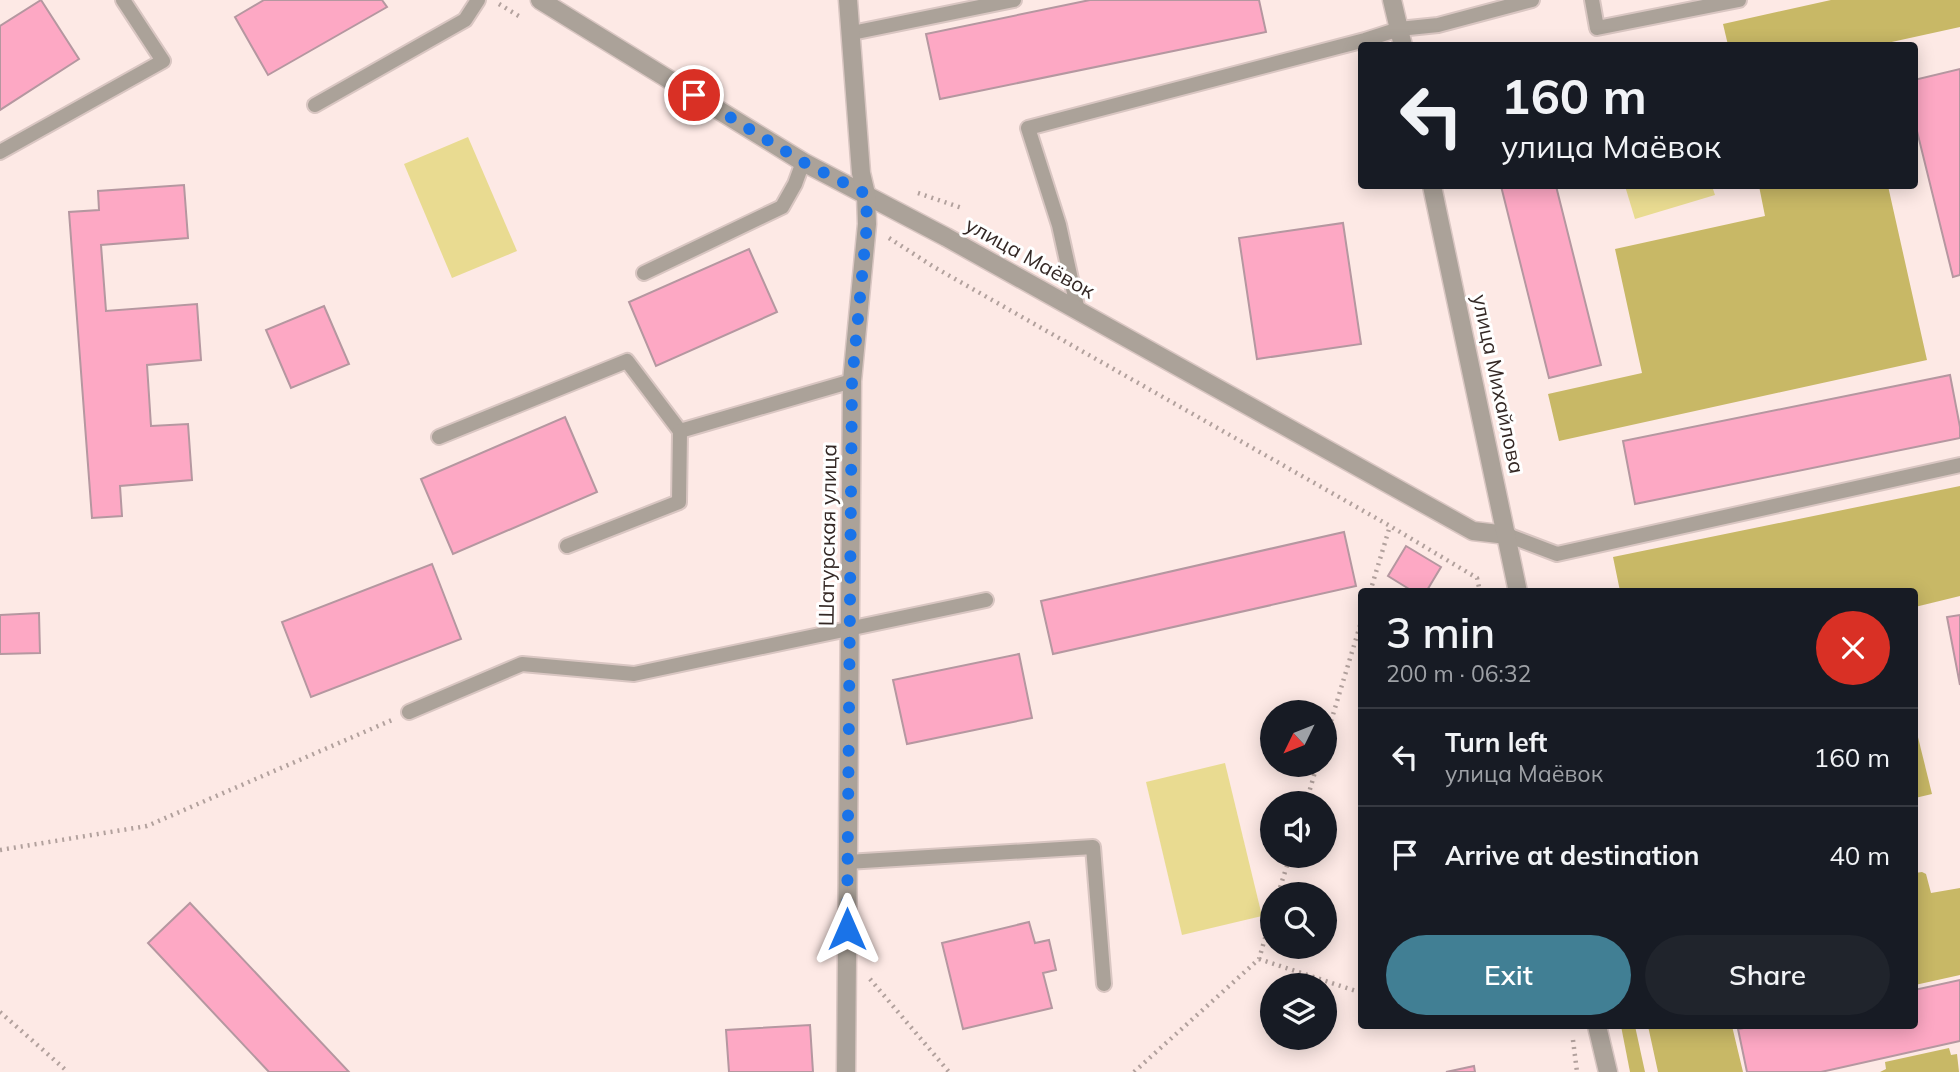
<!DOCTYPE html>
<meta charset="utf-8">
<style>
body{margin:0;font-family:Mulish,sans-serif;background:#20242c;color:#f1f3f6;height:100vh;display:flex;flex-direction:column;font-size:26px;white-space:nowrap}
*{box-sizing:border-box;margin:0}
p{font-size:23px;color:#9ea1a6}
.icon{flex:none;width:38px;height:38px;fill:none;stroke:currentColor;stroke-width:2;stroke-linecap:round;stroke-linejoin:round}
.map{position:relative;flex:1;overflow:hidden}
.panel{position:absolute;left:1358px;top:588px;width:560px;height:441px;display:flex;flex-direction:column;background:#171b24;border-radius:7px;box-shadow:0 4px 18px #0003}
.panel>*{flex:none}
.banner{position:absolute;left:1358px;top:42px;width:560px;height:147px;border-radius:7px;box-shadow:0 4px 18px #0003;background:#171b24;color:#f1f3f6;overflow:hidden}
.needle{width:46px;rotate:227deg}
.tools{position:absolute;left:1260px;top:700px;display:grid;gap:14px}
.tools a{display:grid;place-items:center;width:77px;height:77px;border-radius:50%;background:#171b24;box-shadow:0 4px 18px #0003;font-size:35px}
.pin{position:absolute;display:grid;place-items:center;width:60px;height:60px;color:#fff;margin:-30px;border:4px solid #fff;border-radius:50%;box-shadow:0 2px 7px #0007}
.me{position:absolute;width:77px;margin:-38px;rotate:0deg;stroke-linejoin:round;filter:drop-shadow(0 0 5px #0008)}
.turn{display:flex;align-items:center;gap:24px;height:147px;padding:0 28px;font-size:32px}
.turn .icon{width:91px;height:91px;stroke-width:2.5}
.turn b{display:block;font-size:49px;line-height:60px}
.round{display:grid;place-items:center;flex:none;width:74px;height:74px;border-radius:37px;background:#20242c}
.headline{display:flex;align-items:center;justify-content:space-between;height:119px;padding:0 28px}
h1{font-size:42px;font-weight:600;line-height:52px}
.primary-button{display:flex;gap:14px;margin-top:auto;padding:14px 28px}
.primary-button a{flex:1;height:80px;border-radius:42px;background:#417f94;color:#fff;font-size:28px;font-weight:600;line-height:80px;text-align:center}
.primary-button a+a{background:#20242c;color:#f1f3f6}
ul{padding:0;list-style:none}
li{display:flex;align-items:center;gap:21px;height:98px;padding:0 28px;border-top:2px solid #363941}
li div{flex:1}
li b{display:block;font-size:26px}
li em{font-style:normal}
.map>svg:first-child{display:block}
.green{fill:#e9db91}
.forest{fill:#c8b866}
.building{fill:#fda8c4;stroke:#b597a0;stroke-width:2}
.lines{fill:none;stroke-linecap:round;stroke-linejoin:round}
.service-casing{stroke:#d9c6c2;stroke-width:18}
.minor-casing{stroke:#d9c6c2;stroke-width:21}
.tertiary-casing{stroke:#d9c6c2;stroke-width:21}
.path{stroke:#b2a19d;stroke-width:4.5;stroke-dasharray:2 5;stroke-linecap:butt}
.service{stroke:#aba299;stroke-width:14}
.minor{stroke:#aba299;stroke-width:18}
.tertiary{stroke:#aba299;stroke-width:18}
.route{stroke:#1a73e8;stroke-width:12;stroke-dasharray:0 21.6}
.labels{text-anchor:middle;stroke-width:6;stroke-linejoin:round;paint-order:stroke}
.street-label{font-size:21px;fill:#342825;stroke:#fff}
</style>
<div class="map">
<svg width="1960" height="1072" viewBox="0 0 1960 1072">
<rect width="100%" height="100%" fill="#fde9e5"/>
<!-- green -->
<g class="green">
<polygon points="468,137 517,251 452,278 404,164"/>
<polygon points="1625,186 1712,186 1715,195 1635,219"/>
<polygon points="1225,763 1262,916 1182,935 1146,782"/>
</g>
<!-- forest -->
<g class="forest">
<polygon points="1831,0 1960,0 1960,27 1878,45 1728,45 1723,24"/>
<polygon points="1759,186 1888,186 1927,360 1559,441 1548,394 1642,373 1615,249 1765,216"/>
<polygon points="1960,486 1960,596 1915,607 1914,592 1620,591 1613,557"/>
<polygon points="1914,721 1932,794 1915,798 1914,798"/>
<polygon points="1922,872 1926,874 1931,893 1960,888 1960,975 1915,985 1915,873"/>
<polygon points="1621,1026 1635,1026 1645,1072 1630,1072"/>
<polygon points="1648,1026 1734,1026 1732,1026 1743,1072 1658,1072"/>
<polygon points="1949,1048 1951,1055 1957,1054 1959,1072 1880,1072 1886,1069 1885,1062"/>
</g>
<!-- building -->
<g class="building">
<polygon points="41,0 79,59 0,110 0,26"/>
<polygon points="264,0 382,0 387,7 268,75 235,17"/>
<polygon points="1090,0 1259,0 1266,32 940,99 926,34"/>
<polygon points="1960,69 1960,275 1953,277 1914,119 1914,80"/>
<polygon points="184,185 188,238 101,245 106,311 197,304 201,360 147,365 151,426 188,424 192,480 120,486 122,516 92,518 69,212 99,210 98,191"/>
<polygon points="1501,186 1556,186 1601,365 1549,378"/>
<polygon points="1343,223 1361,344 1257,359 1239,238"/>
<polygon points="749,249 777,312 656,366 629,302"/>
<polygon points="324,306 349,364 291,388 266,330"/>
<polygon points="1950,375 1960,427 1960,438 1635,504 1623,441"/>
<polygon points="565,417 597,492 453,554 421,479"/>
<polygon points="1344,532 1356,586 1053,654 1041,601"/>
<polygon points="1406,546 1441,567 1426,592 1414,592 1388,576"/>
<polygon points="432,564 461,639 311,697 282,622"/>
<polygon points="39,613 40,653 0,654 0,615"/>
<polygon points="1960,615 1960,685 1947,617"/>
<polygon points="1019,654 1032,718 907,744 893,680"/>
<polygon points="190,903 349,1072 269,1072 148,943"/>
<polygon points="1029,922 1035,943 1049,940 1056,970 1043,973 1052,1008 963,1029 942,943"/>
<polygon points="1960,980 1960,1041 1821,1072 1747,1072 1738,1029 1755,1026 1914,1026 1914,990"/>
<polygon points="810,1025 813,1072 729,1072 726,1030"/>
<polygon points="1474,1066 1475,1072 1446,1072"/>
</g>
<g class="lines">
<!-- service casing -->
<g class="service-casing">
<g id="service">
<polyline points="1592,0 1597,28 1739,0"/>
<polyline points="852,33 1014,0"/>
<polyline points="315,105 465,20 478,0"/>
<polyline points="0,152 163,61 123,0"/>
<polyline points="644,273 782,207 795,184 803,162"/>
<polyline points="1078,311 1059,225 1028,128 1365,40 1399,29 1438,25 1532,0"/>
<polyline points="439,437 627,361 680,431 852,381"/>
<polyline points="1507,535 1557,554 1960,465"/>
<polyline points="567,546 679,502 680,431"/>
<polyline points="409,712 522,664 634,674 986,600"/>
<polyline points="847,862 1093,847 1104,984"/>
</g>
</g>
<!-- minor casing -->
<g class="minor-casing">
<g id="minor">
<polyline points="540,0 803,162 946,237 1473,531 1507,535"/>
<polyline points="846,1072 852,381 867,224 866,194 861,173 848,0"/>
</g>
</g>
<!-- tertiary casing -->
<g class="tertiary-casing">
<g id="tertiary">
<polyline points="1392,0 1403,46"/>
<polyline points="1432,186 1518,592"/>
<polyline points="1597,1026 1608,1072"/>
</g>
</g>
<!-- path -->
<g class="path">
<polyline points="499,4 522,18"/>
<polyline points="918,193 962,208"/>
<polyline points="889,238 934,267 1390,526 1477,578 1480,592"/>
<polyline points="1370,592 1390,526"/>
<polyline points="1325,741 1362,619"/>
<polyline points="1306,803 1317,765"/>
<polyline points="0,850 147,826 392,720"/>
<polyline points="1278,894 1290,856"/>
<polyline points="1259,959 1362,993"/>
<polyline points="870,979 949,1072"/>
<polyline points="0,1012 68,1072"/>
<polyline points="1573,1040 1577,1072"/>
<polyline points="1134,1072 1259,959 1272,914"/>
</g>
<!-- service -->
<use href="#service" class="service"/>
<!-- minor -->
<use href="#minor" class="minor"/>
<!-- tertiary -->
<use href="#tertiary" class="tertiary"/>
</g>
<g class="lines">
<!-- route -->
<polyline class="route" points="694,95 803,162 866,194 867,224 852,381 847,929"/>
</g>
<g class="labels">
<!-- street labels -->
<g class="street-label">
<text transform="translate(1030 258) rotate(29)" y="7">улица Маёвок</text>
<text transform="translate(1498 384) rotate(78)" y="7">улица Михайлова</text>
<text transform="translate(828 535) rotate(-89)" y="7">Шатурская улица</text>
</g>
</g>
</svg>
<div class="tools">
<a><svg class="needle" viewBox="-14 -14 28 28"><path d="M0-13l5 13h-10z" fill="#e53935"/><path d="M0 13l5-13h-10z" fill="#9ea1a6"/></svg></a>
<a><svg class="icon" aria-label="sound" viewBox="0 0 24 24"><path d="M4 9h4l5-4v14l-5-4H4zM17 9q2 3 0 6"/></svg></a>
<a><svg class="icon" aria-label="search" viewBox="0 0 24 24"><circle cx="10" cy="10" r="6"/><path d="M15 15l6 6"/></svg></a>
<a><svg class="icon" aria-label="layers" viewBox="0 0 24 24"><path d="M12 4l9 5-9 5-9-5zM3 14l9 5 9-5"/></svg></a>
</div>
<div class="pin" style="left:694px;top:95px;background:#d93025"><svg class="icon" aria-label="arrive" viewBox="0 0 24 24"><path d="M6 21V4h12l-3 4 3 4H6"/></svg></div>
<svg class="me" style="left:847px;top:929px" viewBox="-20 -20 40 40"><path d="M0-17L14 15 0 8-14 15z" fill="#1a73e8" stroke="#fff" stroke-width="4"/></svg>
<div class="banner">
<div class="turn"><svg class="icon" aria-label="left" viewBox="0 0 24 24"><path d="M17 20v-9H6M10 6l-5 5 5 5"/></svg><div><b>160 m</b>улица Маёвок</div></div>
</div>
<section class="panel">
<div class="headline"><div><h1>3 min</h1><p>200 m · 06:32</p></div><a class="round" style="background:#d93025;color:#fff"><svg class="icon" aria-label="close" viewBox="0 0 24 24"><path d="M6 6l12 12M18 6L6 18"/></svg></a></div>
<ul>
<li><svg class="icon" aria-label="left" viewBox="0 0 24 24"><path d="M17 20v-9H6M10 6l-5 5 5 5"/></svg><div><b>Turn left</b><p>улица Маёвок</p></div><em>160 m</em></li>
<li><svg class="icon" aria-label="arrive" viewBox="0 0 24 24"><path d="M6 21V4h12l-3 4 3 4H6"/></svg><div><b>Arrive at destination</b></div><em>40 m</em></li>
</ul>
<div class="primary-button"><a>Exit</a><a>Share</a></div>
</section>
</div>
